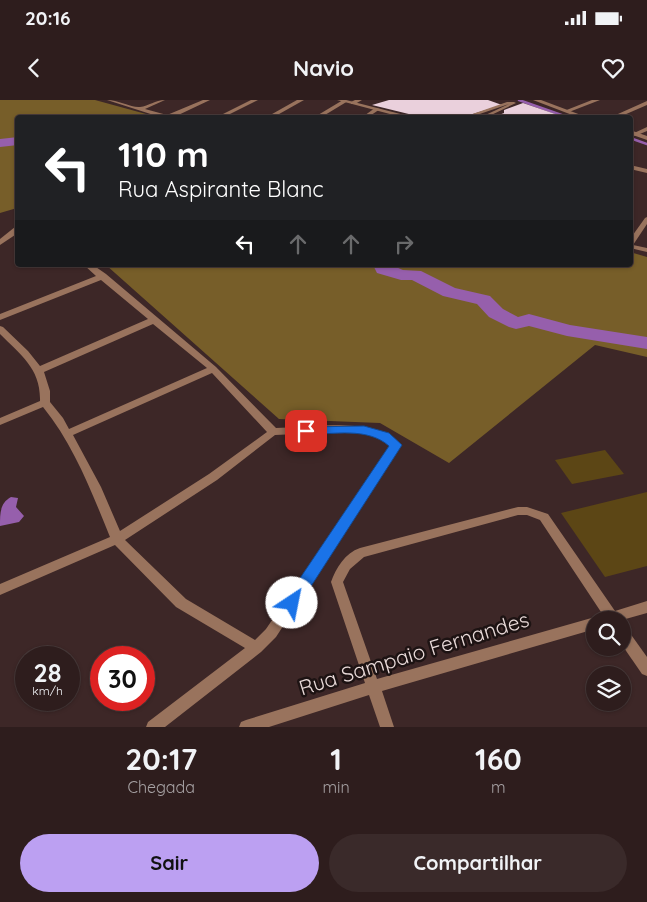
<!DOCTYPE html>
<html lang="pt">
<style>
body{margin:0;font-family:Quicksand,sans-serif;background:#3a2a2a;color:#f1f3f6;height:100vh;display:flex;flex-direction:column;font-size:19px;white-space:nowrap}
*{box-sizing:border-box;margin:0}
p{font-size:16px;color:#a7a2a4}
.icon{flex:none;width:28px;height:28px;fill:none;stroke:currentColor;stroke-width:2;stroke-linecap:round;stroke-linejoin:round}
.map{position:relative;height:627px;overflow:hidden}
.side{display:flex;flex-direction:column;background:#2e1d1d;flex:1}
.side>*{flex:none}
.guide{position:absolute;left:15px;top:15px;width:618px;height:152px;border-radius:5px;box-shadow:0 1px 4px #0004,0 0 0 1px #493b3b;background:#202124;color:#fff;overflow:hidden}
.buttons{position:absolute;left:586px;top:511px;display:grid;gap:10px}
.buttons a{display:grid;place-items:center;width:45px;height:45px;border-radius:50%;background:#2e1d1d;box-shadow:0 1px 4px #0004,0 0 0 1px #493b3b;font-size:25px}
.speed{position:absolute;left:15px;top:546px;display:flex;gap:10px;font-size:25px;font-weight:700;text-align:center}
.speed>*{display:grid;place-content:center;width:65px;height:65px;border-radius:50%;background:#2e1d1d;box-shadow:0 1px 4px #0004,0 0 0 1px #493b3b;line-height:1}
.speed small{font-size:12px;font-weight:400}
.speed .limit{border:8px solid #d22;background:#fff;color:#111}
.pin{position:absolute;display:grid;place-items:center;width:42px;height:42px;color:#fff;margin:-21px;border-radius:10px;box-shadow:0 2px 8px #0006}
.me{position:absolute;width:55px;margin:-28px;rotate:34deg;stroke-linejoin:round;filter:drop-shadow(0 0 4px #0008)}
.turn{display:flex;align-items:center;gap:18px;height:105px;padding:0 20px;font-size:22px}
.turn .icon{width:65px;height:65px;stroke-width:2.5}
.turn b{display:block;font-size:35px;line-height:42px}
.lanes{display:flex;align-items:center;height:48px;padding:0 20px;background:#0003;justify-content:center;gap:25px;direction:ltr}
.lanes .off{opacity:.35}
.eta{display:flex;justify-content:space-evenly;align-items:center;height:85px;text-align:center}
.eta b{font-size:30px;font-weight:800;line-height:35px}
.action{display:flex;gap:10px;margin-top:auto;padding:10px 20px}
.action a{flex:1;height:58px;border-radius:30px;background:#bca0f2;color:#111;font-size:20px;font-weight:800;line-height:58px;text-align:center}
.action a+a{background:#3a2a2a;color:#f1f3f6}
.status{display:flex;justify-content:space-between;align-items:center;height:35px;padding:0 25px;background:#2e1d1d;direction:ltr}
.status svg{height:14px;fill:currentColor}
header{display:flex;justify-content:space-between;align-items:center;height:65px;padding:0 20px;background:#2e1d1d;font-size:22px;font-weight:800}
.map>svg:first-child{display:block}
.green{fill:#5c4615}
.forest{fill:#775e29}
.water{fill:#965fac}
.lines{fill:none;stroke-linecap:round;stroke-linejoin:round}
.stream{stroke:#965fac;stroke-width:2.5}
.river{fill:#965fac;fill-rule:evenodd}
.building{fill:#ead0dc}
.service{fill:#99735d;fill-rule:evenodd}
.minor{fill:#99735d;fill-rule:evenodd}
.tertiary{fill:#99735d;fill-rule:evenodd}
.route{fill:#1a73e8;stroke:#114b97}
.labels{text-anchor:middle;stroke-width:5;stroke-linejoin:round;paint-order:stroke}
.near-street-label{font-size:21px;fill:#eadbda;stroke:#1d1313}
</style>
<div class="status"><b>20:16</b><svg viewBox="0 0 49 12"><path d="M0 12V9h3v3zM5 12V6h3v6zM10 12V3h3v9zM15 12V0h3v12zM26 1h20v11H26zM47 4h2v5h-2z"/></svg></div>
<header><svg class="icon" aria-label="back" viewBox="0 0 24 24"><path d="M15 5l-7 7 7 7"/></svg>Navio<svg class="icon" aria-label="heart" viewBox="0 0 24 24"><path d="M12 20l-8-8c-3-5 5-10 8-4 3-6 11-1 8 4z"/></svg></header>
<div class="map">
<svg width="647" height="627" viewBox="0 0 647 627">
<rect width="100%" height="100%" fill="#3d2727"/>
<!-- green -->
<g class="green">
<polygon points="605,350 624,374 572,384 555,360"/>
<polygon points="647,392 647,466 605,477 561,413"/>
</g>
<!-- forest -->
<g class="forest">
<polygon points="0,0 95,0 157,17 18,18 17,108 0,113"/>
<polygon points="630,152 647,157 647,257 595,245 449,363 380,323 279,319 106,165 630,165"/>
</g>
<!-- water -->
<path class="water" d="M 11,397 L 18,398 L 16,407 L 24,416 L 19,422 L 0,426 C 0,413 0,403 11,397 Z"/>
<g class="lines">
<!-- stream -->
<g class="stream">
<polyline points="519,0 570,18"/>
<polyline points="630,38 647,44"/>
</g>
<!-- river -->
<g class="river">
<polygon points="18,37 18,45 0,47 0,39"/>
<polygon points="373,165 391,165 403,170 421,171 455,188 490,196 503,209 518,217 529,214 570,225 647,237 647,249 567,236 529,226 516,229 509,227 489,217 477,204 443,196 412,180 401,180 377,173"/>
</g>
</g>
<!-- building -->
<g class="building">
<polygon points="389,0 488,0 502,5 460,18 425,18 372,5"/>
<polygon points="523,3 564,17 564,18 491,18 504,13 504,10"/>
</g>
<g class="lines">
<!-- service -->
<polygon class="service" points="507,2 514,2 516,3 485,18 479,18 509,4 468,18 461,18"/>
<!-- minor -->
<g class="minor">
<path d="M 107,0 C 118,0 132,8 140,7 C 149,6 155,0 165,0 L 145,9 L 167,15 L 203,0 L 210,0 L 172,18 L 163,18 Z"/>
<polygon points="251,0 258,0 222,18 215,18"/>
<polygon points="297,0 304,0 272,18 265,18"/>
<polygon points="343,0 348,1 320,18 313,18"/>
<polygon points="355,0 362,0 355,4 351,4 351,2"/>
<polygon points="592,0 600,0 569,12 564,11"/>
<polygon points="647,1 647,5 617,18 609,18"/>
<polygon points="375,8 380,9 367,18 361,18"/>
<polygon points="647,27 647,31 635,36 632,34"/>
<polygon points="647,117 647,124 633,145 647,148 647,152 630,148 630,139 645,118"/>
<polygon points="15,127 18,127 18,133 0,145 0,139"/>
<path d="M 84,165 L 93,165 L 106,174 L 216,267 L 276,328 C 307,327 381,316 401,345 L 276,537 L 261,552 L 165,627 L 146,627 L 148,622 L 245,548 L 176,507 L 115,445 L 0,495 L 0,484 L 110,437 C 92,393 74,345 43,307 L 0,325 L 0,318 L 40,301 C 41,269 21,255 0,234 L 0,226 L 3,227 L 28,251 L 40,266 L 148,219 L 101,180 L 0,220 L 0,214 L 96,176 ZM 153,224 L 207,268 L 69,329 L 63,318 L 50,302 L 50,291 L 44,272 ZM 212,273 L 267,332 L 209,374 L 120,431 L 101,387 L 73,335 ZM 320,333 C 344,332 370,330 390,346 L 266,529 L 255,540 L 186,499 L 125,440 L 217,380 L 275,335 Z"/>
<path d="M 518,407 L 527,407 L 548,414 L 615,511 L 647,501 L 647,513 L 622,520 L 595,520 L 595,529 L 382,591 L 394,627 L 380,627 L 369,595 L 269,627 L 239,627 L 241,622 L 246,620 L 365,583 L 331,482 C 336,468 345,453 360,448 ZM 518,415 L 527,415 L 540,420 L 603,515 L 598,518 L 595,517 L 377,579 L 343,482 L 350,469 L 364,457 Z"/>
<polygon points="622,527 627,529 647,557 647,576 642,574 622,545"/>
</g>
<!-- tertiary -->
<g class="tertiary">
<polygon points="337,0 346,0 416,18 405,18"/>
<polygon points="533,0 541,0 589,18 580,18"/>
<polygon points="630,30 647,36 647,40 630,34"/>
<polygon points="630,65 647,69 647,73 630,69"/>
</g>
</g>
<!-- route -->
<path class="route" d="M 364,326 L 389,333 L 402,345 L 297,508 L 292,510 L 286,508 L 284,503 L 286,499 L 389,346 C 368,327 333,334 306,335 L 300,331 L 306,327 Z"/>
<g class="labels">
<!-- near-street labels -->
<g class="near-street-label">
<text transform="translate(414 554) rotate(-17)" y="7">Rua Sampaio Fernandes</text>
</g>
</g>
</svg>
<div class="buttons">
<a><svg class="icon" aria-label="search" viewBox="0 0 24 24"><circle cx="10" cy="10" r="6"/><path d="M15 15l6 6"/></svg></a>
<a><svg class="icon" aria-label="layers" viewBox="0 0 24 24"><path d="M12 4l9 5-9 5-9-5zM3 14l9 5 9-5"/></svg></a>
</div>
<div class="speed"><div>28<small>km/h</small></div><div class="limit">30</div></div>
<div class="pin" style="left:306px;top:331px;background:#d93025"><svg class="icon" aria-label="arrive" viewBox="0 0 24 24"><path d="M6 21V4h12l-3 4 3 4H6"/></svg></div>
<svg class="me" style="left:292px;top:503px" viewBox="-20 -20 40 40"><circle r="19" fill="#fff"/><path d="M0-13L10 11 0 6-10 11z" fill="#1a73e8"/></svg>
<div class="guide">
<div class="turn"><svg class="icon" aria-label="left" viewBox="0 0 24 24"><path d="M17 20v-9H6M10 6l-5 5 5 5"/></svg><div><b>110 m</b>Rua Aspirante Blanc</div></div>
<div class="lanes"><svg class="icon" aria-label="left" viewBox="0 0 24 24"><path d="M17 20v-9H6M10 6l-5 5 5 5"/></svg><svg class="icon off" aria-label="ahead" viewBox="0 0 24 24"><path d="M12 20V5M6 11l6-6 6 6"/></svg><svg class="icon off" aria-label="ahead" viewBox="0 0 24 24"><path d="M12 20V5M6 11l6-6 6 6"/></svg><svg class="icon off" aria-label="right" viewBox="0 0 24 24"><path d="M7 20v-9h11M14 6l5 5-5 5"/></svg></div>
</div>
</div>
<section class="side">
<div class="eta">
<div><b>20:17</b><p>Chegada</p></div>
<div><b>1</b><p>min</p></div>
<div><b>160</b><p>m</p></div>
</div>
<div class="action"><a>Sair</a><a>Compartilhar</a></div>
</section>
